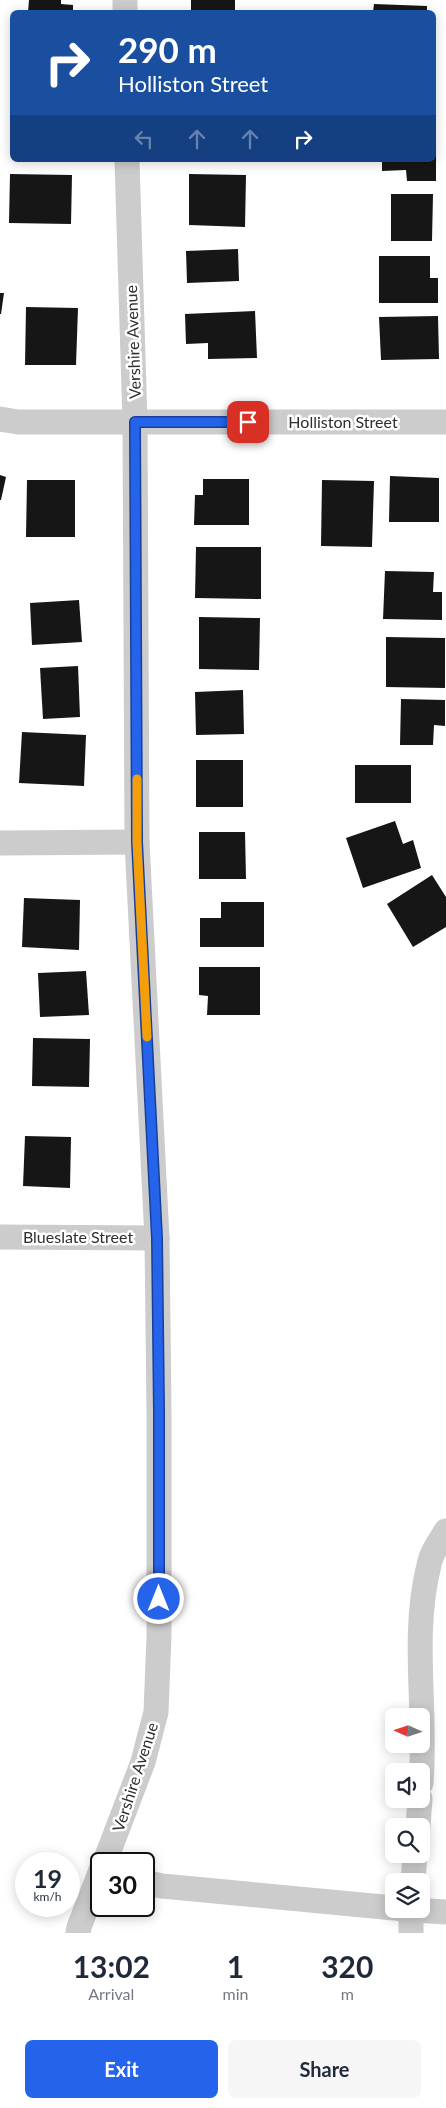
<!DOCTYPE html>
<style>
body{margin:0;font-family:Lato,sans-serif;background:#f6f6f7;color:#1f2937;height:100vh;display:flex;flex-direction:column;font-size:19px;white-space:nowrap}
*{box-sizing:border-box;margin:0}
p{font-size:16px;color:#747a83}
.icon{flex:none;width:28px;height:28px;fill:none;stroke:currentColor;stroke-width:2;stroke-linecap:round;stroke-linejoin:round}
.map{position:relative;height:1933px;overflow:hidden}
.sheet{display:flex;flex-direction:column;background:#fff;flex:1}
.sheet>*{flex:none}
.hud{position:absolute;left:10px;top:10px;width:426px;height:152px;border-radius:8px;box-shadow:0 2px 12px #0003;background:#1a4fa0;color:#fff;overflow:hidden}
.needle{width:32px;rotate:273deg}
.controls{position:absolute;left:385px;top:1708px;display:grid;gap:10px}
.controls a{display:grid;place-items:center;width:45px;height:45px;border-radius:8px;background:#fff;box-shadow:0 2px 12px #0003;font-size:25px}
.speed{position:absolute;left:15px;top:1852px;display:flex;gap:10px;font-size:25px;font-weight:700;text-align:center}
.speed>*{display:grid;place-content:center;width:65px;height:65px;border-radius:50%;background:#fff;box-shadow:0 2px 12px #0003;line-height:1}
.speed small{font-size:12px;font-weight:400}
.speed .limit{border:2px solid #111;border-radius:8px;background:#fff;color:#111}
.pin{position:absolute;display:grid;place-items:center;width:42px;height:42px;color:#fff;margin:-21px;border-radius:10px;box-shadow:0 2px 8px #0006}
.me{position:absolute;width:55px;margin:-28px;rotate:0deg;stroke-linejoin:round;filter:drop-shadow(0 0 4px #0008)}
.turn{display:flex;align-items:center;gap:18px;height:105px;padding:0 25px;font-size:22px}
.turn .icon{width:65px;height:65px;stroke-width:2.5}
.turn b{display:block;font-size:35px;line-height:42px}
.lanes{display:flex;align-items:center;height:48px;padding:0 25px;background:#0003;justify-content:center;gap:25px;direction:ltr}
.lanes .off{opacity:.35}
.eta{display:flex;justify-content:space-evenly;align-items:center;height:85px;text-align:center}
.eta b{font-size:30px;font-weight:700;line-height:35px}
.cta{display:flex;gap:10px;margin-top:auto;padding:10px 25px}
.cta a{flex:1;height:58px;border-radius:8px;background:#2563eb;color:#fff;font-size:20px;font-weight:700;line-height:58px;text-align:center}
.cta a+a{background:#f6f6f7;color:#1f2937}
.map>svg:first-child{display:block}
.building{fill:#161616}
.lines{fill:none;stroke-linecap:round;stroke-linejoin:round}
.street{stroke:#ccc;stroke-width:25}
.route-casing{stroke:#184099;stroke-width:12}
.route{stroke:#2563eb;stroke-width:9}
.slow{stroke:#f59e0b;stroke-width:9}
.labels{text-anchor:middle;stroke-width:5;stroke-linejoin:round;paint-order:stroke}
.street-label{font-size:16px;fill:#2f2f2f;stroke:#fff}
</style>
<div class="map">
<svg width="446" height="1933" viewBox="0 0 446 1933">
<rect width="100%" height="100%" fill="#fff"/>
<!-- building -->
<g class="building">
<polygon points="29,0 61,0 61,4 73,5 73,12 28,12"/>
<rect x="191" y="0" width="44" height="12"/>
<polygon points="374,4 427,6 427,12 373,12"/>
<polygon points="434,149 436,149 436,181 407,181 406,170 382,171 382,160 434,160"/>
<polygon points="10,174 72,175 71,224 9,223"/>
<polygon points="189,174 246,175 245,227 189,225"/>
<polygon points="391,194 433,194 432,241 391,241"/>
<polygon points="238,249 239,281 187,283 186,251"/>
<polygon points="379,256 430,256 430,278 438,278 438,303 379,303"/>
<polygon points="0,293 4,293 1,314 0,314"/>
<polygon points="26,307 78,308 76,365 25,365"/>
<polygon points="255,311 257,358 208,359 208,343 186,344 185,314"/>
<polygon points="438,316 439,359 381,360 379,317"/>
<polygon points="0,475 6,477 1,500 0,500"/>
<polygon points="390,476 439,478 439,522 389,522"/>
<polygon points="203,479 249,479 249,525 194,525 195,495 203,495"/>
<polygon points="27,480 75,480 75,537 26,537"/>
<polygon points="322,480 374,481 372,547 321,546"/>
<polygon points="196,547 261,547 261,599 195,598"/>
<polygon points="385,571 434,572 433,592 442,592 442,620 383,619"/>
<polygon points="79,600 82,642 32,645 30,603"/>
<polygon points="199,617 260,618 259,670 199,669"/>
<polygon points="386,637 445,638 445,688 386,687"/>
<polygon points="78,666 80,717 43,719 40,668"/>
<polygon points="243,690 244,734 196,735 195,692"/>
<polygon points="401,699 445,700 445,726 434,725 433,745 400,745"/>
<polygon points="22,732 86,735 84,786 19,783"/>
<rect x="196" y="760" width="47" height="47"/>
<rect x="355" y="765" width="56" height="38"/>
<polygon points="395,821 403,844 413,840 421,868 363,888 346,838"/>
<polygon points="199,832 245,832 246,879 199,879"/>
<polygon points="432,875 446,897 446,927 413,947 387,904"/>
<polygon points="24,898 80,900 79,950 22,947"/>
<polygon points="221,902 264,902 264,947 200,947 200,918 221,918"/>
<polygon points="199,967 260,967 260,1015 207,1015 208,996 199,995"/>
<polygon points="86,971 89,1015 40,1017 38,973"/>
<polygon points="33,1038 90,1039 89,1087 32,1086"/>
<polygon points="25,1136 71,1137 70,1188 23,1186"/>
</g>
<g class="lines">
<!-- street -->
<g class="street">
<polyline points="125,0 125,12"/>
<polyline points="0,419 18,422 446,422"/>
<polyline points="0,843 137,842"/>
<polyline points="0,1237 157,1238"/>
<path d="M 421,1783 C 427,1711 411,1636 429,1565 C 431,1553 440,1541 446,1531"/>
<polyline points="418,1826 420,1799"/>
<polyline points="104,1864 143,1762 156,1712 159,1636 159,1411 157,1238 137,842 135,422 127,160"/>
<polyline points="413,1881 415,1854"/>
<polyline points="144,1882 162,1886 394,1908"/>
<polyline points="400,1909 446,1912"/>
<polyline points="411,1909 411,1933"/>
<polyline points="78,1933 79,1927 101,1870"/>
</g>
</g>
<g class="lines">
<!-- route casing -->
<g class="route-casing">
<polyline id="route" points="159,1599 159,1411 157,1238 137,842 135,422 248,422"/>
</g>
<!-- route -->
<use href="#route" class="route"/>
<!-- slow -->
<polyline class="slow" points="137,779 137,842 147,1037"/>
</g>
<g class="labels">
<!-- street labels -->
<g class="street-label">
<text transform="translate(133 342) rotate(-92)" y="6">Vershire Avenue</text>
<text x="343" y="428">Holliston Street</text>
<text x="78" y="1243">Blueslate Street</text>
<text transform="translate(135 1777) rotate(-72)" y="6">Vershire Avenue</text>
</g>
</g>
</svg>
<div class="controls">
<a><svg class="needle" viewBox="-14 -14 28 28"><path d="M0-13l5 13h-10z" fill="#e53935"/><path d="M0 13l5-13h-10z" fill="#747a83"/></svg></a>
<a><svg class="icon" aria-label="sound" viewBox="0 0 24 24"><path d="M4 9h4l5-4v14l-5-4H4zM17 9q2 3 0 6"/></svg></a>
<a><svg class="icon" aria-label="search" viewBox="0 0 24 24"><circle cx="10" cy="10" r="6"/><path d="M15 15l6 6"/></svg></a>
<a><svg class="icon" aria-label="layers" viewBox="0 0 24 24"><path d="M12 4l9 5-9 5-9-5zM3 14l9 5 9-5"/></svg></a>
</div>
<div class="speed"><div>19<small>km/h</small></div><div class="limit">30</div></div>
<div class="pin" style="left:248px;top:422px;background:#d93025"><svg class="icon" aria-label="arrive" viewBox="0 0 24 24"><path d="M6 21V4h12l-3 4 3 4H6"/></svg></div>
<svg class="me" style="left:159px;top:1599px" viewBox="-20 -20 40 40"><circle r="17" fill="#2563eb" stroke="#fff" stroke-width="3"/><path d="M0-11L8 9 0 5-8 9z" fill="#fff"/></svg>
<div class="hud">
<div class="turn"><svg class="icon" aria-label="right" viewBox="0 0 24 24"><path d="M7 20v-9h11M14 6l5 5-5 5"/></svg><div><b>290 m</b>Holliston Street</div></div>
<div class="lanes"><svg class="icon off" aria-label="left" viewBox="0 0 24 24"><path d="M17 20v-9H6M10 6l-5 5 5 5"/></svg><svg class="icon off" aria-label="ahead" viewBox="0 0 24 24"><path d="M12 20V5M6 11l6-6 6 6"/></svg><svg class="icon off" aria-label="ahead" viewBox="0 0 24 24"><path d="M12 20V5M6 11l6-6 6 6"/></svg><svg class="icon" aria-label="right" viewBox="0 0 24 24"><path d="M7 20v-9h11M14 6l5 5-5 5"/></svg></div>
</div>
</div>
<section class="sheet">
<div class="eta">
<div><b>13:02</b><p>Arrival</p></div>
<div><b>1</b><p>min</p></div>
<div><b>320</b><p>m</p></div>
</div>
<div class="cta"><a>Exit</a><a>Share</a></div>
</section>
